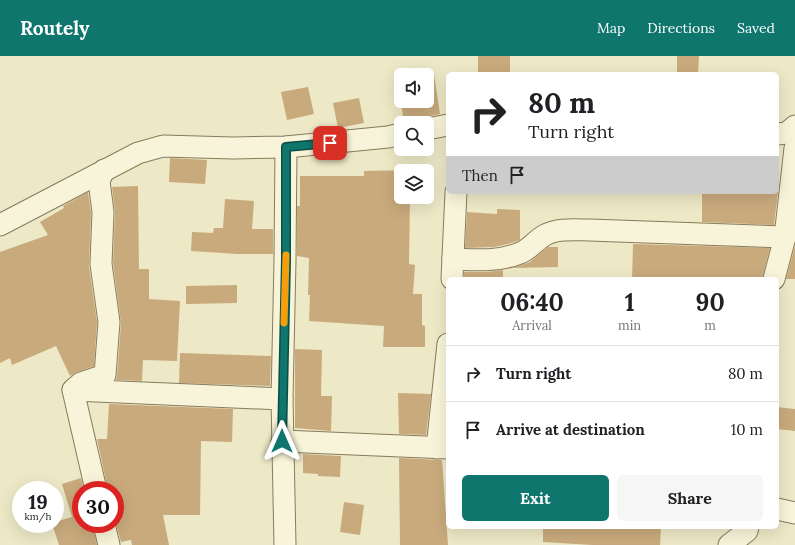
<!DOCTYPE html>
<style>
body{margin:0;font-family:Lora,serif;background:#f6f6f6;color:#202124;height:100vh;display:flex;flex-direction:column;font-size:15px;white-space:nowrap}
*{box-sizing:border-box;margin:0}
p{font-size:13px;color:#757577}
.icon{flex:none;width:22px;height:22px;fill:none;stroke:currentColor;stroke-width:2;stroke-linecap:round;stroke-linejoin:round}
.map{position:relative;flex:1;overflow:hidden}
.drawer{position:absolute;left:446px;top:221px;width:333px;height:252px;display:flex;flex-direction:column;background:#fff;border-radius:6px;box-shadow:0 4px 16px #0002}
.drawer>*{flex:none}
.hud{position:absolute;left:446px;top:16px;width:333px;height:122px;border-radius:6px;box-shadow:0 4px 16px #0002;background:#fff;color:#202124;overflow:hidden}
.tools{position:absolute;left:394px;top:12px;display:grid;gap:8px}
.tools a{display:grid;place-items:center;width:40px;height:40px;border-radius:6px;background:#fff;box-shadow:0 4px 16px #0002;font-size:20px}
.speed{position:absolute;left:12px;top:425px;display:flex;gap:8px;font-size:20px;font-weight:700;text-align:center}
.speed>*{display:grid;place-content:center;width:52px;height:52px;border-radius:50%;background:#fff;box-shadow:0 4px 16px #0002;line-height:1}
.speed small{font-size:10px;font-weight:400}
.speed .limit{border:6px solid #d22;background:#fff;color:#111}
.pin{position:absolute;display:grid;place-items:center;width:34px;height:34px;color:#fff;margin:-17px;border-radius:8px;box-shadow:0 2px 6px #0006}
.me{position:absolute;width:44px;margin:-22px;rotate:0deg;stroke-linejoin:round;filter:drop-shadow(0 0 3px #0008)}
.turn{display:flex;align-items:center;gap:14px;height:84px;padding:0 16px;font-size:18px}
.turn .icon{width:52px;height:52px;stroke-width:2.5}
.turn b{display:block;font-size:28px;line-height:34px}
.then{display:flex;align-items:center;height:38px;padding:0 16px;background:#0003;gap:8px;font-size:15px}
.eta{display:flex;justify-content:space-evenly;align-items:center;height:68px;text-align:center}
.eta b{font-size:24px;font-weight:700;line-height:28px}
.primary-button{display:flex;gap:8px;margin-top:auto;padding:8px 16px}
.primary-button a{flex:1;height:46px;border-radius:6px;background:#0f766e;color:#fff;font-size:16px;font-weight:700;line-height:46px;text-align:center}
.primary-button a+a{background:#f6f6f6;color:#202124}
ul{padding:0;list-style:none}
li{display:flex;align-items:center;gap:12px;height:56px;padding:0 16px;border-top:1px solid #e0e0e0}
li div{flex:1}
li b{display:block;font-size:15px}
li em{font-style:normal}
header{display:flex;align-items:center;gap:24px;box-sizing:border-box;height:56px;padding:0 20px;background:#0f766e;color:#fff}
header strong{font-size:19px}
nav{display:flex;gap:22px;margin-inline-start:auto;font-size:14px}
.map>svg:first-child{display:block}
.building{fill:#c9aa7d}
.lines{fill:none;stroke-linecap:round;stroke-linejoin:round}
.street-casing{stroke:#877b5c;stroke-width:23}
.street{stroke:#f8f4d9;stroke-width:21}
.route-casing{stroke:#0a4d48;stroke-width:10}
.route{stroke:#0f766e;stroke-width:7}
.slow{stroke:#f59e0b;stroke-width:7}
</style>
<header>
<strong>Routely</strong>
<nav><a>Map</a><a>Directions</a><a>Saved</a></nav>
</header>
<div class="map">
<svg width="795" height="489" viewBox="0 0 795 489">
<rect width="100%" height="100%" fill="#ede8c6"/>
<!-- building -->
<g class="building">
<rect x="478" y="0" width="32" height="18"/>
<polygon points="677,0 699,0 698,18 677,18"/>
<polygon points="434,18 440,58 425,61 419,65 404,66 397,23 401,23 401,45 427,45 426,19"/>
<polygon points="308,31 314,58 287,64 281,36"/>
<polygon points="359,42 364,67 338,72 333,47"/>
<polygon points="170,102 207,104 205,128 169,126"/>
<polygon points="410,114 401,115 401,141 410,141 409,208 415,209 413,238 422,238 422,269 425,270 425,291 383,291 384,270 309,265 310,239 308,239 309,202 297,200 297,150 300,150 300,120 364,120 364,115"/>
<polygon points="138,130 139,213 149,213 149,243 180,245 177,305 143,304 142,325 116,324 117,320 121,267 113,207 115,156 112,131"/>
<polygon points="88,136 91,157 89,210 97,266 94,310 77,316 70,320 56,290 12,309 10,302 0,307 0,196 48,179 40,166 64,152 63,150"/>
<polygon points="702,136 778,136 774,169 702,166"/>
<polygon points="225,143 254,145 252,173 273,173 273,198 237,198 191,195 192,176 213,177 214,172 223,172"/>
<polygon points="497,153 520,154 520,184 508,188 494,191 465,192 467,156 497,158"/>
<polygon points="633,188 770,192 762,223 632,223"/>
<polygon points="795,190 795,223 786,223"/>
<polygon points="548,191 558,191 558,211 513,212 530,206"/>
<polygon points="503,214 503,223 464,223 464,216 487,216"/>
<polygon points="237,229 237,247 186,248 186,230"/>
<polygon points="295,293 322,294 321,340 332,340 331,375 295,372"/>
<polygon points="180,297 271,300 270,330 179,327"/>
<polygon points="398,337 431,338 426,379 399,378"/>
<polygon points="109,348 233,353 232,386 201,385 200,459 163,459 169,489 132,489 131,484 121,486 115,464 115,434 108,434 97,383 107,383"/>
<polygon points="777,351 795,353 795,375 777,373"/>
<polygon points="303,398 341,400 340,421 318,420 318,418 303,417"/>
<polygon points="399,402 442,404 448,489 400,489"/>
<polygon points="81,422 84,434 81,434 81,468 92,468 97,489 59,489 52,468 55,468 55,466 72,461 62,428"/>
<polygon points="344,446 364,449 360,479 340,476"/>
<polygon points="543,471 661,471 660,489 593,489 543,486"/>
</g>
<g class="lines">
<!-- street casing -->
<g class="street-casing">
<g id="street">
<polyline points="427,73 448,69"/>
<polyline points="777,78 787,77 795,70"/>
<polyline points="104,114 99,125 103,156 101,208 109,266 105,319 81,327 73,334 282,343"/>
<polyline points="0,169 138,97 163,90 233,92 286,91 388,81 401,78"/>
<path d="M 453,203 C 475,204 498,206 520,197 C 529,194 536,184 545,179 C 558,172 576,174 590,174 L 785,181"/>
<polyline points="452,223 456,136"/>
<polyline points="774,223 785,181 795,92"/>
<polyline points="73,334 96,434"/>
<polyline points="282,385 448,392"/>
<polyline points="437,392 448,288"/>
<polyline points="777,453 795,457"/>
<polyline points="104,468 109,489"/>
<polyline points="285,489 282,343 285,204 286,91"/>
<polyline points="729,489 747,475 748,471"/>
</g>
</g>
<!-- street -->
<use href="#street" class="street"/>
</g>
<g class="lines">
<!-- route casing -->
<g class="route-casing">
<polyline id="route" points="282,385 286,204 286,91 330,87"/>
</g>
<!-- route -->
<use href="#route" class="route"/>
<!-- slow -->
<polyline class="slow" points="284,267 286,199"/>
</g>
</svg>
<div class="tools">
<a><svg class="icon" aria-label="sound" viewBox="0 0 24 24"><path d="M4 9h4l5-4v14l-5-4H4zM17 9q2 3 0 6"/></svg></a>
<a><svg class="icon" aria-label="search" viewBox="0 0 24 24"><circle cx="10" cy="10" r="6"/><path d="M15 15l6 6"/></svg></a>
<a><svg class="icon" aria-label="layers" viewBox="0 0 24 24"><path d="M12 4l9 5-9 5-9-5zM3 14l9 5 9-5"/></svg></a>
</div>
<div class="speed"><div>19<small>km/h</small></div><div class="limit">30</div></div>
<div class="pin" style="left:330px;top:87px;background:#d93025"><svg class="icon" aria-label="arrive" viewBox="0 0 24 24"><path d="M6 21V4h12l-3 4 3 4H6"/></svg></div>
<svg class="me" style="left:282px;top:385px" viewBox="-20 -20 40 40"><path d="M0-17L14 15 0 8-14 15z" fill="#0f766e" stroke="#fff" stroke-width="4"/></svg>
<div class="hud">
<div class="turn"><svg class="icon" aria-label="right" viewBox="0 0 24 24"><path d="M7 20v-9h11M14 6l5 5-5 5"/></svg><div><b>80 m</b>Turn right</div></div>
<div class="then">Then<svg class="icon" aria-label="arrive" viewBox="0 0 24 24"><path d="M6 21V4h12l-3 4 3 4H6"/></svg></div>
</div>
<section class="drawer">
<div class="eta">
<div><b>06:40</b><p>Arrival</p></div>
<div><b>1</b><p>min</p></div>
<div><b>90</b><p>m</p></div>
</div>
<ul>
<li><svg class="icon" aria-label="right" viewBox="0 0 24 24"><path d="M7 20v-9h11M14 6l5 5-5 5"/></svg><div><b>Turn right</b></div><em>80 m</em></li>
<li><svg class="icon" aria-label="arrive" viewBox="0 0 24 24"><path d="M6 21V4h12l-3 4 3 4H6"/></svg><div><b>Arrive at destination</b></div><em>10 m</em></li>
</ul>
<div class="primary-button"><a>Exit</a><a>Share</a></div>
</section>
</div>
